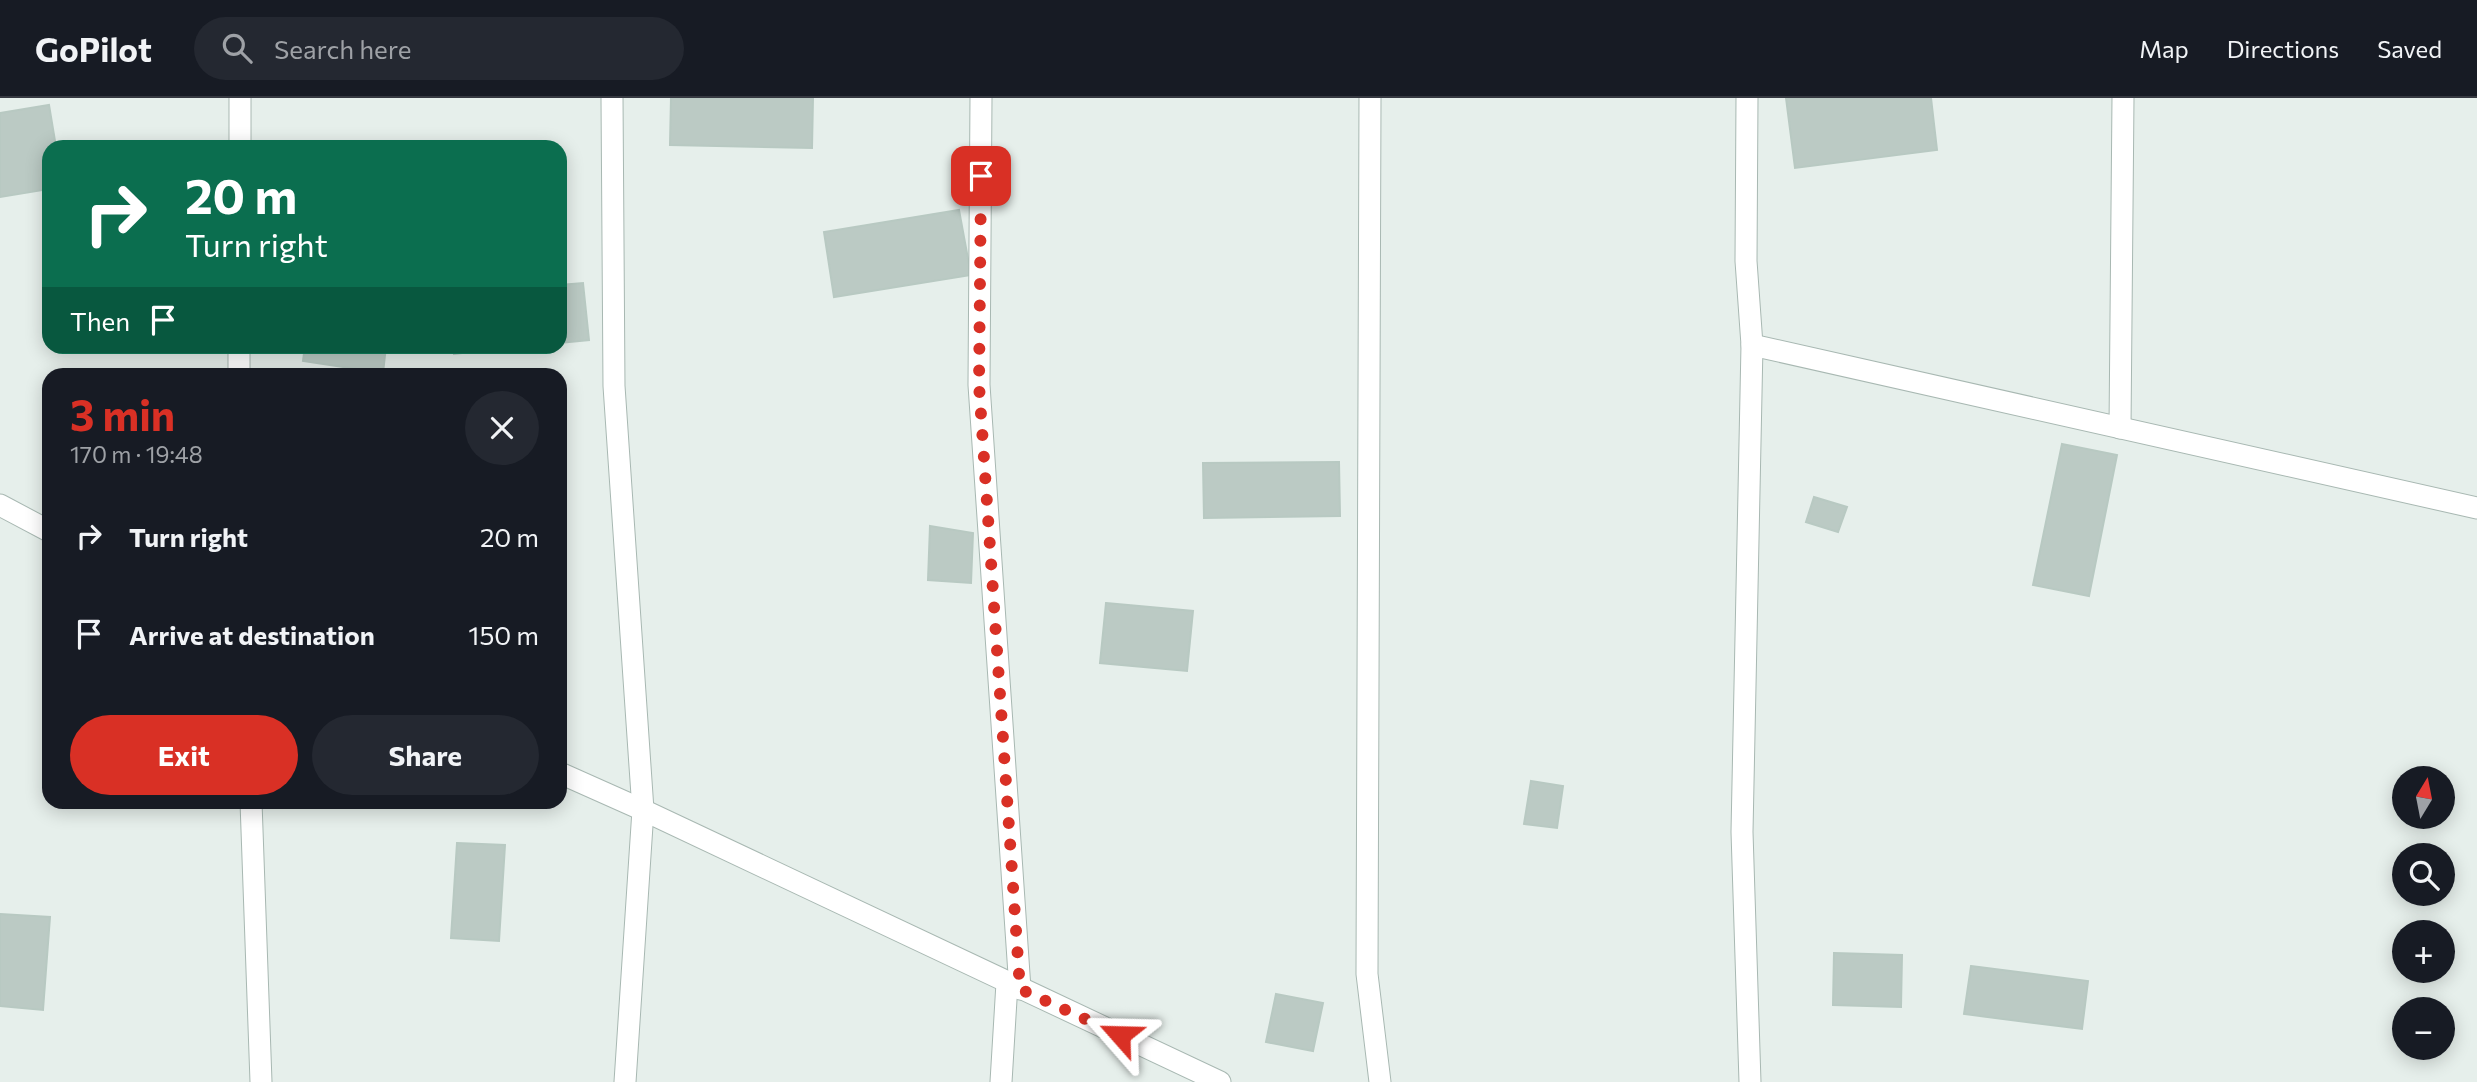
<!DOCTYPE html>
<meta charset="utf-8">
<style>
body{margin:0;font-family:Commissioner,sans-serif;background:#242831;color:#f1f3f6;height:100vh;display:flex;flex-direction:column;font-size:26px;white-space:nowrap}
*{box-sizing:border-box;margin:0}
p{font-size:23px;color:#9ea1a6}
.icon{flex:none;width:38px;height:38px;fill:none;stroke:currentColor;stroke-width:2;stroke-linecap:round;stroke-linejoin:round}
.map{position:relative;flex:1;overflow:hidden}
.panel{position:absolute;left:42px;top:270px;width:525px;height:441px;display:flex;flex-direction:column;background:#171b24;border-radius:21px;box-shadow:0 4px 18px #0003}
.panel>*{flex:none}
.hud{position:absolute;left:42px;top:42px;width:525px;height:214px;border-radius:21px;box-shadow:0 4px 18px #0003;background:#0b6e4f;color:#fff;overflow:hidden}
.needle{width:46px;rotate:10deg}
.fabs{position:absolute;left:2392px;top:668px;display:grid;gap:14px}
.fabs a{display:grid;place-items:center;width:63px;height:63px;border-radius:50%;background:#171b24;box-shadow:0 4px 18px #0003;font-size:35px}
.pin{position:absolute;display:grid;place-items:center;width:60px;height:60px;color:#fff;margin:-30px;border-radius:14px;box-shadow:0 4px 10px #0006}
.me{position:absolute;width:77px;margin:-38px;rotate:295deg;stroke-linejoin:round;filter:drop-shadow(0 0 5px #0008)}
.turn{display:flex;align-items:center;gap:24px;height:147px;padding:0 28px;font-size:32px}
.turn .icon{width:91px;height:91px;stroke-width:2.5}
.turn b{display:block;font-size:49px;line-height:60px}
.then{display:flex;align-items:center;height:66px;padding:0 28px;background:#0003;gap:14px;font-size:26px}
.round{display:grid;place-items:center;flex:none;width:74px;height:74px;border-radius:37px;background:#242831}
.summary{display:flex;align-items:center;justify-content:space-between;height:119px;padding:0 28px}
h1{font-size:42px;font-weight:700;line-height:52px;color:#d93025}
.primary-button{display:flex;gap:14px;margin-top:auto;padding:14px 28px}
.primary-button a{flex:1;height:80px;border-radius:42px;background:#d93025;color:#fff;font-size:28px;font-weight:700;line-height:80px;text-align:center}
.primary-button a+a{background:#242831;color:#f1f3f6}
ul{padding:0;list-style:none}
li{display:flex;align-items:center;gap:21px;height:98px;padding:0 28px}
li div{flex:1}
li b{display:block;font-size:26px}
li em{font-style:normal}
header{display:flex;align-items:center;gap:42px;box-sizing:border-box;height:98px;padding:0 35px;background:#171b24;border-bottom:2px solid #363941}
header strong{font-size:33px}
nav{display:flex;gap:38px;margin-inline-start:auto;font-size:24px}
.search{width:490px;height:63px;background:#242831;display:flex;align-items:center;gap:18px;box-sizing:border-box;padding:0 24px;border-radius:38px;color:#9ea1a6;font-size:26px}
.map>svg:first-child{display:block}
.building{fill:#bbcac4;stroke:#b8c9c2;stroke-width:2}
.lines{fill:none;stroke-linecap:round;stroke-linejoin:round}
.minor-casing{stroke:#a8b8b2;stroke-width:23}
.minor{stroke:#fff;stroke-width:21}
.route{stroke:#d93025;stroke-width:12;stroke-dasharray:0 21.6}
</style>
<header>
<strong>GoPilot</strong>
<div class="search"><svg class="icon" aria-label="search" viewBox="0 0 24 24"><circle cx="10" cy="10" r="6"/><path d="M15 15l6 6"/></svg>Search here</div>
<nav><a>Map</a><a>Directions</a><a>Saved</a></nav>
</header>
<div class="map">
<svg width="2477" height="984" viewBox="0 0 2477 984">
<rect width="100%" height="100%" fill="#e6efeb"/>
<!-- building -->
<g class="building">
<polygon points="671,0 813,0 812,50 670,47"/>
<polygon points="1786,0 1931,0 1937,52 1795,70"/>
<polygon points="49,7 56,49 49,49 49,91 0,99 0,15"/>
<polygon points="959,112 971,177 834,199 824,134"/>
<polygon points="583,185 589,242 560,245 560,187"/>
<polygon points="305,248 386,248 383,275 303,263"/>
<polygon points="453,248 526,248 454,256"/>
<polygon points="2062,346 2117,357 2089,498 2033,487"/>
<polygon points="1339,364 1340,418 1204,420 1203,365"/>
<polygon points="1814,399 1847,409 1838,434 1806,424"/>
<polygon points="930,428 973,435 971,485 928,482"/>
<polygon points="1106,505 1193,513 1187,573 1100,565"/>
<polygon points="1531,683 1563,688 1557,730 1524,726"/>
<polygon points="457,745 505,747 499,843 451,840"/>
<polygon points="0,816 50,819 43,912 0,908"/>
<polygon points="1834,855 1902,857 1901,909 1833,907"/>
<polygon points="1971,868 2088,883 2082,931 1964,916"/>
<polygon points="1276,896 1323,905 1313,953 1266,944"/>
</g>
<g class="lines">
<!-- minor casing -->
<g class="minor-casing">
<g id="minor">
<polyline points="612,0 614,288 643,712 625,984"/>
<polyline points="981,0 979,287 1020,891"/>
<polyline points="1370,0 1367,876 1380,984"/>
<polyline points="1747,0 1746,163 1752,247 1742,734 1750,984"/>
<polyline points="240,49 240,0"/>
<polyline points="1752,247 2477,410"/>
<polyline points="239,276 239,248"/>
<polyline points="2120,330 2123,0"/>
<polyline points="0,407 49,433"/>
<polyline points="560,675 643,712 1220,984"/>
<polyline points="251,704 261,984"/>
<polyline points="1001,984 1007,885"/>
</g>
</g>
<!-- minor -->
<use href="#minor" class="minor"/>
</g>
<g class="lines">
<!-- route -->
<polyline class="route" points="981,78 979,287 1020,891 1120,937"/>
</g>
</svg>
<div class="fabs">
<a><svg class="needle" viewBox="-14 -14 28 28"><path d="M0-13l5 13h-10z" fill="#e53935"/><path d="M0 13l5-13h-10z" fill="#9ea1a6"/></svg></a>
<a><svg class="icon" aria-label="search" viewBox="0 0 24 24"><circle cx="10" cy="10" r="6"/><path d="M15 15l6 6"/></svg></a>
<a>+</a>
<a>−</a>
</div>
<div class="pin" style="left:981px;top:78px;background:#d93025"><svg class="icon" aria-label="arrive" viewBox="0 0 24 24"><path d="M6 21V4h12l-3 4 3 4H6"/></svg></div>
<svg class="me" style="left:1120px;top:937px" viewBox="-20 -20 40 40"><path d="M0-17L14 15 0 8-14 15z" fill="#d93025" stroke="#fff" stroke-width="4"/></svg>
<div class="hud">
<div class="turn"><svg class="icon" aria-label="right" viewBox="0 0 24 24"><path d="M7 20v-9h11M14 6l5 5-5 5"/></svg><div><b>20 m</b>Turn right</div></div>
<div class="then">Then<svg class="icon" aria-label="arrive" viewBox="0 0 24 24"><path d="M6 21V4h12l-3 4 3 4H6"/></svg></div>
</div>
<section class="panel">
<div class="summary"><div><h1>3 min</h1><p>170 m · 19:48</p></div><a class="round"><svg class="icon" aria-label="close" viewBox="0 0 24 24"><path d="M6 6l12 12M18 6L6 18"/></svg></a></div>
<ul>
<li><svg class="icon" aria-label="right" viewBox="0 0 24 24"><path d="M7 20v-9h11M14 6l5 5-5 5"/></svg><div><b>Turn right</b></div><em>20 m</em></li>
<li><svg class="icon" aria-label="arrive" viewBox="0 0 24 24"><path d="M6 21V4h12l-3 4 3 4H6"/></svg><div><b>Arrive at destination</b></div><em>150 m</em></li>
</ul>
<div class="primary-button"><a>Exit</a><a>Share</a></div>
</section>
</div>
